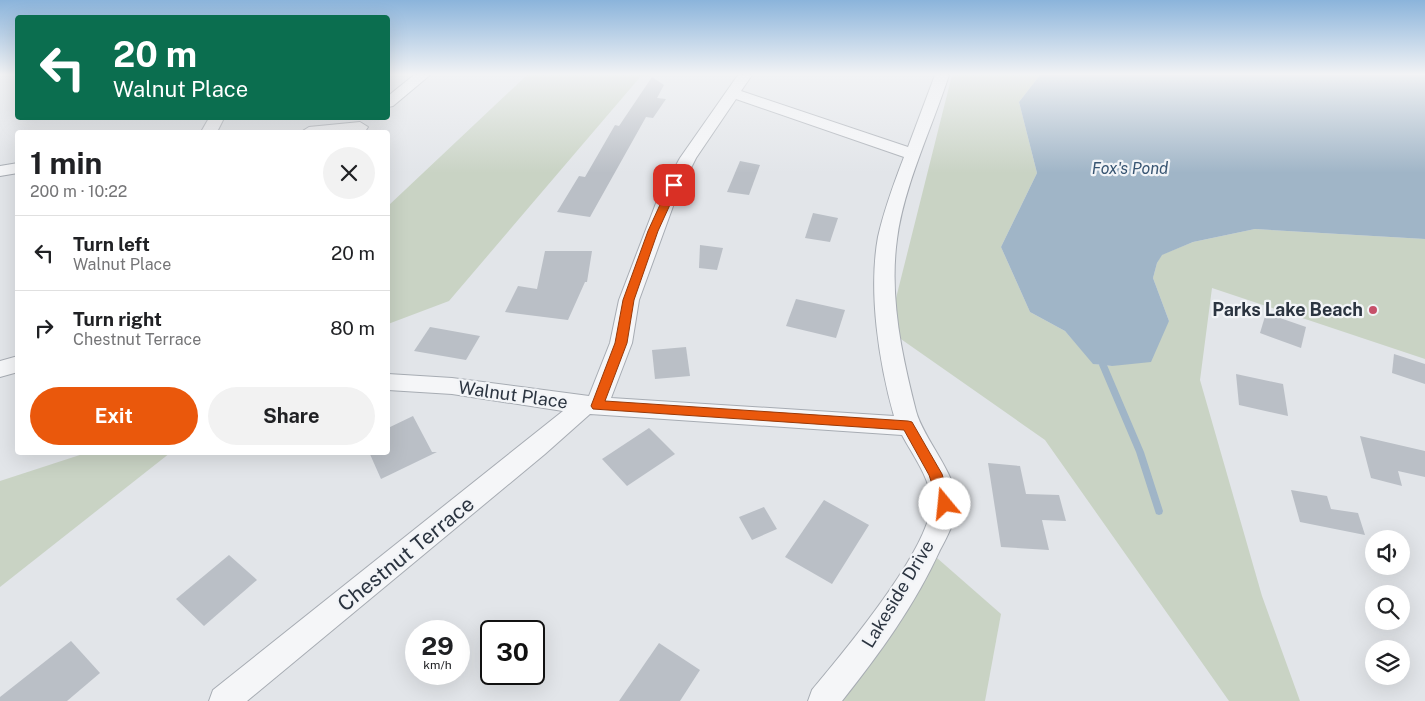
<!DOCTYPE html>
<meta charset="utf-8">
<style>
body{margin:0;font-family:"Public Sans",sans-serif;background:#f2f2f2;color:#202124;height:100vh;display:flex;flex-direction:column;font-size:19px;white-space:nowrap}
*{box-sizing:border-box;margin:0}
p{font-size:16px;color:#757577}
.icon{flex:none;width:28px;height:28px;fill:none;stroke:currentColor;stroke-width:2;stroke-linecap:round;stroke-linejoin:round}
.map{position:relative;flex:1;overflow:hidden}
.drawer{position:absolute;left:15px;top:130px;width:375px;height:325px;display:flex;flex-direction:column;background:#fff;border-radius:5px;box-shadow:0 5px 20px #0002}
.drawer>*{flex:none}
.banner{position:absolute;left:15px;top:15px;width:375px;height:105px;border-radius:5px;box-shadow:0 5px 20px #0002;background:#0b6e4f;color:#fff;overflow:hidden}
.controls{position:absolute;left:1365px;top:530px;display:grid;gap:10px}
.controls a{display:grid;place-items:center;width:45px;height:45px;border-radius:50%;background:#fff;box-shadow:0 5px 20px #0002;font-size:25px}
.speed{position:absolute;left:405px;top:620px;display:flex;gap:10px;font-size:25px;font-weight:700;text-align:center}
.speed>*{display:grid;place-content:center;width:65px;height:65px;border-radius:50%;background:#fff;box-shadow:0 5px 20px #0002;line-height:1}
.speed small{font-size:12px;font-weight:400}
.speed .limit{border:2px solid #111;border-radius:8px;background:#fff;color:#111}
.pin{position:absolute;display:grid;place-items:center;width:42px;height:42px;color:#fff;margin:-21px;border-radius:10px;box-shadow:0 2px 8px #0006}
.me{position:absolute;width:55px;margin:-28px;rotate:343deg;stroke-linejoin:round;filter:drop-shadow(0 0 4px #0008)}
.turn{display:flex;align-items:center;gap:18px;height:105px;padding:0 15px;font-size:22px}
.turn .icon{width:65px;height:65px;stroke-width:2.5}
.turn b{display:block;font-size:35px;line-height:42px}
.round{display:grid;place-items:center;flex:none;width:52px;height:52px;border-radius:26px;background:#f2f2f2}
.headline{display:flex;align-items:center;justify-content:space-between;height:85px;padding:0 15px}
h1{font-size:30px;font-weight:700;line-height:38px}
.action{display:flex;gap:10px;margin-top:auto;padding:10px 15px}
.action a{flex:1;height:58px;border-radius:30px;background:#ea580c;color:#fff;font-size:20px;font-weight:700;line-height:58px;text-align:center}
.action a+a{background:#f2f2f2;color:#202124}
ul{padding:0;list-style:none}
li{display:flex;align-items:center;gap:15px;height:75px;padding:0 15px;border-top:1px solid #e0e0e0}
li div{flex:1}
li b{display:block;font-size:19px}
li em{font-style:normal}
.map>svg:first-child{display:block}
.green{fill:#c9d3c4}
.water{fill:#a0b5c7}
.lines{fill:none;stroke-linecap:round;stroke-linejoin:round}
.stream{fill:#a0b5c7;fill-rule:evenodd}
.building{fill:#babfc6}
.minor-casing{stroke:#a7acb3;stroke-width:2}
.minor{fill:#f5f6f8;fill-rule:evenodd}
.route{fill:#ea580c;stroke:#983908}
.poi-dot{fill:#c65069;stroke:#f2f4f7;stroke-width:2}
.labels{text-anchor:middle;stroke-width:4.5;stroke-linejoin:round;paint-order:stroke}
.far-water-label{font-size:16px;font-style:italic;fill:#385572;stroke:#f2f4f7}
.poi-label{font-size:18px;font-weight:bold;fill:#2b3440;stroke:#f2f4f7;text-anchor:end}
.street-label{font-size:18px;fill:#2b3440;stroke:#f2f4f7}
.near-street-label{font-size:21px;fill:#2b3440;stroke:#f2f4f7}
</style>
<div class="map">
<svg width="1425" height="701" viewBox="0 0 1425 701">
<rect width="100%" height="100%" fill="#e2e5e9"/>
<!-- green -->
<g class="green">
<polygon points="527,75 657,75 641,76 449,301 388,324 388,206"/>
<polygon points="952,75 1040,75 1019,102 1037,173 1001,247 1030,312 1065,331 1094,364 1112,366 1169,321 1153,278 1157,263 1161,255 1193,242 1255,229 1425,239 1425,359 1212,288 1200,380 1262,596 1300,701 1229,701 1045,440 888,330"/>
<polygon points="89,452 170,453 0,587 0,481"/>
<polygon points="937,558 1001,614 985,701 822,701"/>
</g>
<!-- water -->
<polygon class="water" points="1040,75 1425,75 1425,239 1255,229 1193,242 1162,255 1157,263 1153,278 1169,321 1151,362 1112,366 1093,364 1065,331 1030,312 1001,247 1037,173 1019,102"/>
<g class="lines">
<!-- stream -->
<polygon class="stream" points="1103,362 1106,363 1107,365 1144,452 1163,511 1162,514 1159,515 1156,514 1155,511 1136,452 1099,365 1100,363"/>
</g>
<!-- building -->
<g class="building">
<polygon points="652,77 664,85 657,98 666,99 653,118 646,117 590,217 557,212 579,176 585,177 615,125 619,126"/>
<polygon points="740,161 760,165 749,195 727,192"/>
<polygon points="813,213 838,218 830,242 805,238"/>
<polygon points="700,245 723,248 717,270 699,268"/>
<polygon points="545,251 592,251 587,282 585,282 568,320 505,312 518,286 537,289"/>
<polygon points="796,299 845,310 836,338 786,326"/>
<polygon points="1266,313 1306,327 1301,348 1260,333"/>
<polygon points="430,327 480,336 466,360 414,351"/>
<polygon points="686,347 690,376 655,379 652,350"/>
<polygon points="1394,354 1425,364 1425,384 1392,373"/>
<polygon points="1236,374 1283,384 1288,416 1239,405"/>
<polygon points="413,416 432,452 437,452 381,479 369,452 388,452 388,428"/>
<polygon points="649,428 675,454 627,486 602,459"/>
<polygon points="1360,436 1425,451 1425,477 1398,471 1402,486 1371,478"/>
<polygon points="988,463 1020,466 1026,494 1059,495 1066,521 1042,520 1049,550 1001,547"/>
<polygon points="1291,490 1327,496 1331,509 1358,513 1365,535 1300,522"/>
<polygon points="824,500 869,525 832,584 785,557"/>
<polygon points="764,507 777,529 752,540 739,517"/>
<polygon points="229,555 257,580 204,626 176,599"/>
<polygon points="71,641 100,673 67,701 0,701 0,697"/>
<polygon points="659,643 700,670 680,701 619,701"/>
</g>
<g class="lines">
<!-- minor casing -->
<g class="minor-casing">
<g id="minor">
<polygon points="414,75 430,75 393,106 388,107 388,96"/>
<path d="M 738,75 L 752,75 L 741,91 L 908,147 L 935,75 L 949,75 C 932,128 904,185 897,239 C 889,297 902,356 916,411 C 924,441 960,477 956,507 C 955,522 947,537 940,550 C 915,605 880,653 842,701 L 808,701 L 812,690 C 841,655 938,541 931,497 C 928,475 912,454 902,435 L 590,414 L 545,454 L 247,701 L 209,701 L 213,690 L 563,411 L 452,394 L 388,390 L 388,374 L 452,378 L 589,396 L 610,343 L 619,300 L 658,198 L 680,158 ZM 736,99 L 904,157 C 894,183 884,210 878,237 C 868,292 879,363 894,416 L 611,398 L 632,343 L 639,300 L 676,198 L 696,158 Z"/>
<polygon points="209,118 224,118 217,132 201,132"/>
<polygon points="360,122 368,127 366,130 352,132 301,132 309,127"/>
<polygon points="18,163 18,173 0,176 0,166"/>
<polygon points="18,356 18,372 0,377 0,361"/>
</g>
</g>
<!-- minor -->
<use href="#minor" class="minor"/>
</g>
<!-- sky -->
<linearGradient id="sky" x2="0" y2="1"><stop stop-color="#8bb4db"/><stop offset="0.43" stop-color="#f2f3f5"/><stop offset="1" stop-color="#f2f3f5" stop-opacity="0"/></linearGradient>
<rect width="1425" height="173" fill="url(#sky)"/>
<!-- route -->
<polygon class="route" points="674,182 679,185 658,231 634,300 627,343 605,401 908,421 912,422 942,474 951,504 949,508 940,508 929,475 904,430 593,409 591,406 615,343 623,300 648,231 669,185"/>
<!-- markers -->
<circle class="poi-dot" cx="1373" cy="310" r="5"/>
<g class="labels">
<!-- far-water labels -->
<g class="far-water-label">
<text x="1130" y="174">Fox's Pond</text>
</g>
<!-- poi labels -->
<g class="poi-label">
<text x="1363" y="316">Parks Lake Beach</text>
</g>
<!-- street labels -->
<g class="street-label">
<text transform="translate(513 395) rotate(8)" y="6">Walnut Place</text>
<text transform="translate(898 594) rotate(-59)" y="6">Lakeside Drive</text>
</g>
<!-- near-street labels -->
<g class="near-street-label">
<text transform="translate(406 554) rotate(-39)" y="7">Chestnut Terrace</text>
</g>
</g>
</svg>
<div class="controls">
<a><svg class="icon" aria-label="sound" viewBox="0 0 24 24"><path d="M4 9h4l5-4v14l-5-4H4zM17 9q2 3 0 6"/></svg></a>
<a><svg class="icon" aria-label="search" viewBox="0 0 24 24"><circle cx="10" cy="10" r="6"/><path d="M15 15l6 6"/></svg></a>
<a><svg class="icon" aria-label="layers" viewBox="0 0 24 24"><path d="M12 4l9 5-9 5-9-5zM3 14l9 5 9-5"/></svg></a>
</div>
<div class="speed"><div>29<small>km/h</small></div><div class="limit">30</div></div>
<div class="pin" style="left:674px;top:185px;background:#d93025"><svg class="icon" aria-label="arrive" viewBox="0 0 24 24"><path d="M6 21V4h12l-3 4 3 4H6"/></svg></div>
<svg class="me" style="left:945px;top:504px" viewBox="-20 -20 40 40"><circle r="19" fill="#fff"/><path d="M0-13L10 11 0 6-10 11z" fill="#ea580c"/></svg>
<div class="banner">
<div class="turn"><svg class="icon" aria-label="left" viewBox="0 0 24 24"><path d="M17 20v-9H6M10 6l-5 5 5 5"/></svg><div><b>20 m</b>Walnut Place</div></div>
</div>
<section class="drawer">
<div class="headline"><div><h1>1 min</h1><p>200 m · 10:22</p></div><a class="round"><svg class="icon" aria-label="close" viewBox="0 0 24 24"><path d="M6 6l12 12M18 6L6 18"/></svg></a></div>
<ul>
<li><svg class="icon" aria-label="left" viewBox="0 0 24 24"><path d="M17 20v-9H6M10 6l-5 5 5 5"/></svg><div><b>Turn left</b><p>Walnut Place</p></div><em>20 m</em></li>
<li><svg class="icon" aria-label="right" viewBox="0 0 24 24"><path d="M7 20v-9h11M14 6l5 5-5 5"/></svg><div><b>Turn right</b><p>Chestnut Terrace</p></div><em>80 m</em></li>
</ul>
<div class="action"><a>Exit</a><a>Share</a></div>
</section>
</div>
